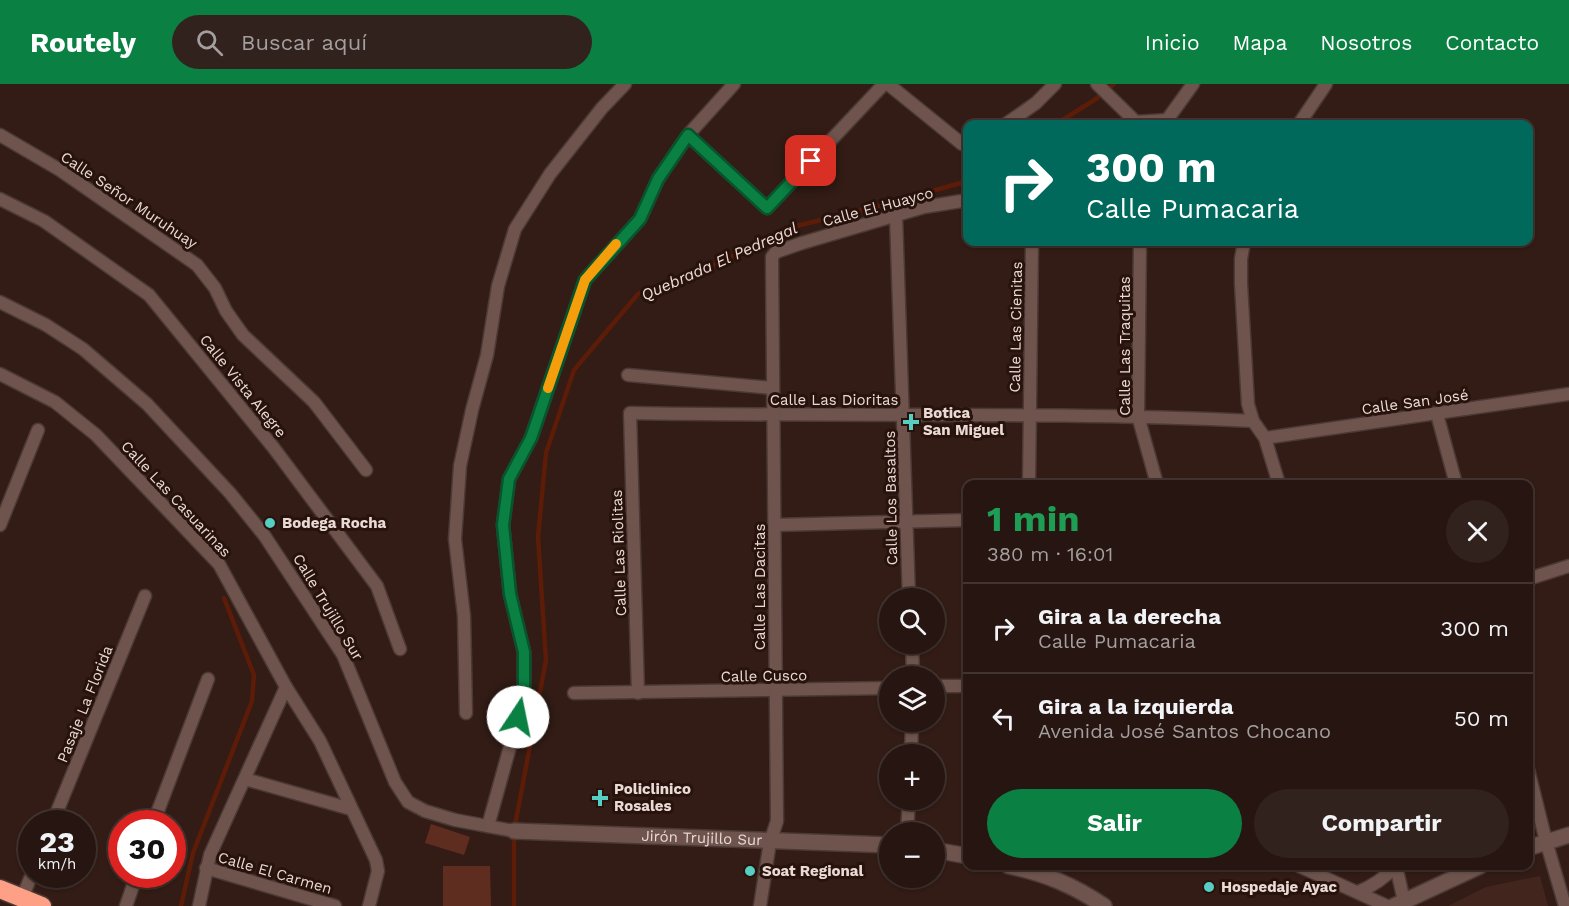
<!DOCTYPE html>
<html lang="es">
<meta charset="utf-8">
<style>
body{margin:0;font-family:"Work Sans",sans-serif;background:#32221e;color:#f1f3f6;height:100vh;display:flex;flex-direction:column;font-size:22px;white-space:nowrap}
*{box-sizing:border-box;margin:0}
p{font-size:20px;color:#a49f9f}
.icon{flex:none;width:33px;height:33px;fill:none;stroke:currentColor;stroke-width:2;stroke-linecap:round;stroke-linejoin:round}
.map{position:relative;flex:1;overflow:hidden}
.side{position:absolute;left:963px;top:396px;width:570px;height:390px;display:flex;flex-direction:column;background:#261510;border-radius:12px;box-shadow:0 2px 4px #0004,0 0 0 2px #423430}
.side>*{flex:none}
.banner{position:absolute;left:963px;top:36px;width:570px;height:126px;border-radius:12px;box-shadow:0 2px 4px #0004,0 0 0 2px #423430;background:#00695c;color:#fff;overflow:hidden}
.fabs{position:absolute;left:879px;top:504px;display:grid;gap:12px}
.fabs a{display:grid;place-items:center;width:66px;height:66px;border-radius:50%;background:#261510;box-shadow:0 2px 4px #0004,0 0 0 2px #423430;font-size:30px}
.speed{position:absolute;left:18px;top:726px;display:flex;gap:12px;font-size:30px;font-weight:700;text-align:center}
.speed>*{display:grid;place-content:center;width:78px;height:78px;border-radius:50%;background:#261510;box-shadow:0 2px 4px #0004,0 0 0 2px #423430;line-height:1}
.speed small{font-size:15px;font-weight:400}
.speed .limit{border:9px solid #d22;background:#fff;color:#111}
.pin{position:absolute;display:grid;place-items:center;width:51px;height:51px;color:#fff;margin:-26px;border-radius:12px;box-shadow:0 3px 9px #0006}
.me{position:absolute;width:66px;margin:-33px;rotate:11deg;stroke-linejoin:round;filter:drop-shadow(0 0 4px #0008)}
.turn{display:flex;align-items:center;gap:21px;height:126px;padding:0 24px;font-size:27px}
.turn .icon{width:78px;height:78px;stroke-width:2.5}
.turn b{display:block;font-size:42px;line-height:51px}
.round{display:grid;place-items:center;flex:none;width:63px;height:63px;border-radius:32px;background:#32221e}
.summary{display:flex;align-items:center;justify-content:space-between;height:102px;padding:0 24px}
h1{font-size:36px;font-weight:700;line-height:45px;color:#1e9e55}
.button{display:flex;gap:12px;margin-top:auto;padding:12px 24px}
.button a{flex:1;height:69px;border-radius:36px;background:#0b8043;color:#fff;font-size:24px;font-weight:700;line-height:69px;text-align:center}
.button a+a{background:#32221e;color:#f1f3f6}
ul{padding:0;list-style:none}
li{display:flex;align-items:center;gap:18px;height:90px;padding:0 24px;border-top:2px solid #423430}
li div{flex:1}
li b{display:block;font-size:22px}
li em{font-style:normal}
header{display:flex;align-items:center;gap:36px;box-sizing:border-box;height:84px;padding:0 30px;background:#0b8043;color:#fff}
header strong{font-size:28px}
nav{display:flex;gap:33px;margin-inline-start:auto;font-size:21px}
.search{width:420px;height:54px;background:#32221e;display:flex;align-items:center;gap:15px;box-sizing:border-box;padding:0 21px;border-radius:33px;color:#a49f9f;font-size:22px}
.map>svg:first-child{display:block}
.built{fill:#42261e}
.pitch{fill:#5e2d1f}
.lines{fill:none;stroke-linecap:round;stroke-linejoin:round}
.stream{stroke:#5c1c08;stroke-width:4.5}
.street-casing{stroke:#4b3935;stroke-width:15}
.secondary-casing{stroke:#4b3935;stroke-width:18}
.highway-casing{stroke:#4b3935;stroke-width:21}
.street{stroke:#6e544c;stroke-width:12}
.secondary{stroke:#6e544c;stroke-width:15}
.highway{stroke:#fda085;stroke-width:18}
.route-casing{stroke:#07532c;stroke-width:15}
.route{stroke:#0b8043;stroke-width:10}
.slow{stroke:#f59e0b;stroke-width:10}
.poi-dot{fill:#57cec2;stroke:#28120c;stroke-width:2}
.labels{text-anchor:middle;stroke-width:6;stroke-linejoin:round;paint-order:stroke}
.street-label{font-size:15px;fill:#eadad6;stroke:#28120c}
.poi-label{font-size:15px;font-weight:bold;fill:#eadad6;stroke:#28120c;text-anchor:start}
.water-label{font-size:16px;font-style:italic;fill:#f2dcd6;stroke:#28120c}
</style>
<header>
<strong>Routely</strong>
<div class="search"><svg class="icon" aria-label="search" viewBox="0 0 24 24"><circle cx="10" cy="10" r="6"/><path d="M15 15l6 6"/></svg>Buscar aquí</div>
<nav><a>Inicio</a><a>Mapa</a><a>Nosotros</a><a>Contacto</a></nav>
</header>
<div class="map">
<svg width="1569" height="822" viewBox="0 0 1569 822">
<rect width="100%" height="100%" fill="#321c15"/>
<!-- built -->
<polygon class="built" points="1540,792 1548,822 1448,822 1486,803"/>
<!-- pitch -->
<g class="pitch">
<polygon points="431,740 470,753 464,771 425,759"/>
<polygon points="443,782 490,782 491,822 443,822"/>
</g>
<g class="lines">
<!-- stream -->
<g class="stream">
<polyline points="1056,40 1096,15 1114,0"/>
<polyline points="181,822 193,769 252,617 254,591 224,514"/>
<polyline points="514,822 514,747 546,576 538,453 546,369 574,286 638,210 690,192 796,142 875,123 968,97"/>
</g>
<!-- street casing -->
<g class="street-casing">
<g id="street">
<polyline points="888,0 962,60 968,59"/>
<polyline points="1097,0 1138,40"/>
<polyline points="1135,38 1167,36 1193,0"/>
<polyline points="1006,40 1036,19 1055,0"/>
<polyline points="1299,40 1326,0"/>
<polyline points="0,51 60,86 197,181 215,204 226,227 243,251 314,318 366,386"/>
<polyline points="688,51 767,124 884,0"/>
<polyline points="0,115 44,137 149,211 273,363 377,502 400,565"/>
<polyline points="896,132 909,514"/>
<polyline points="1140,158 1138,332 1157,400"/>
<polyline points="1244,158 1241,175 1241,200 1248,320 1253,337 1265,354 1279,400"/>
<polyline points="0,218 46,241 83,265 147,320 230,409 264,451 343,571 395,698 408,718 425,727 455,736 514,747"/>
<polyline points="0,290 55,318 96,351 219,480 286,603 320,657 376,776 378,787 369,822"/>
<polyline points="628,291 772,304"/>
<polyline points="1437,330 1456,400"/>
<polyline points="1265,354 1569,310"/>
<polyline points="1029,400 1032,158"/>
<polyline points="0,441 38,346"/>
<polyline points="775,441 968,436"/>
<polyline points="1528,495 1569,482"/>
<polyline points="912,560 913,592"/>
<polyline points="934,602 968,602"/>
<polyline points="574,609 890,604"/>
<path d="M 638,609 L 630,329 C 838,333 1046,327 1253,337"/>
<polyline points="466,629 464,532 455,455 460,382 472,326 487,271 498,202 515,145 550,90 602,24 625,0"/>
<polyline points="911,670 912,638"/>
<polyline points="1528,685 1546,757 1565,822"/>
<polyline points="245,695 351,725"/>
<polyline points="52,740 145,512"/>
<polyline points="153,740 208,595"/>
<polyline points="488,742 524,612 524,568 510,510 503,441 509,395 531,354 585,196 640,135 658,95 688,51 734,0"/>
<polyline points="907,748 909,716"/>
<polyline points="1299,782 1387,822"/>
<polyline points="1396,782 1404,817"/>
<polyline points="206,784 335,822"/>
<path d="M 1358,808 C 1373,802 1384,795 1395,782"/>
<polyline points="22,814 32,790"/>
<polyline points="126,822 137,790"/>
<polyline points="199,822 210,771 286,603"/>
<polyline points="760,822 770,758 777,737 772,173 776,168 802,159 924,123 968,116"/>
</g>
</g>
<!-- secondary casing -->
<g class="secondary-casing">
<g id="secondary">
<path id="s1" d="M 514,747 L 890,761"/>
<polyline points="1528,764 1569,751"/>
<polyline points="934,766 968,772"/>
<path d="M 1009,782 C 1046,790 1073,801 1104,822"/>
<polyline points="1394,822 1480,782"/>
</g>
</g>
<!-- highway casing -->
<g class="highway-casing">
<polyline id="highway" points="0,805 42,822"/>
</g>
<!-- street -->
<use href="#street" class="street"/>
<!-- secondary -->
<use href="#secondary" class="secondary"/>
<!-- highway -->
<use href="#highway" class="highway"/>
</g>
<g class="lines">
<!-- route casing -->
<g class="route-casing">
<polyline id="route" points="518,633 524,612 524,568 510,510 503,441 509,395 531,354 585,196 640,135 658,95 688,51 767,124 811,77"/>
</g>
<!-- route -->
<use href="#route" class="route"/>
<!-- slow -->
<polyline class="slow" points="548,304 585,196 616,160"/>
</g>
<!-- markers -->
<g class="poi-dot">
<path d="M908 329h6v6h6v6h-6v6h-6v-6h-6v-6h6z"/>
<circle cx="270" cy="439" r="6"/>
<path d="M597 705h6v6h6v6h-6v6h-6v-6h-6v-6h6z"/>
<circle cx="750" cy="787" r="6"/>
<circle cx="1209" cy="803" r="6"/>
</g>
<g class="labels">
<!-- street labels -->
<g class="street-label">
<text transform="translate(129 116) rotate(34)" y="5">Calle Señor Muruhuay</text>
<text transform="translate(878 123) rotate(-15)" y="5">Calle El Huayco</text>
<text transform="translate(1016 243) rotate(-89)" y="5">Calle Las Cienitas</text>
<text transform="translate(1125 262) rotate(-90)" y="5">Calle Las Traquitas</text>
<text transform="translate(243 302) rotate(51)" y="5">Calle Vista Alegre</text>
<text x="834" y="321">Calle Las Dioritas</text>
<text transform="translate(1415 318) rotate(-8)" y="5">Calle San José</text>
<text transform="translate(891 414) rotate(-91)" y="5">Calle Los Basaltos</text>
<text transform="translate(176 415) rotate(47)" y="5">Calle Las Casuarinas</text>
<text transform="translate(619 469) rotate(-92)" y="5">Calle Las Riolitas</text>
<text transform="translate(760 503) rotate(-90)" y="5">Calle Las Dacitas</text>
<text transform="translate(328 523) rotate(59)" y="5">Calle Trujillo Sur</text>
<text transform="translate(764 592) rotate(-1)" y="5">Calle Cusco</text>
<text transform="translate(85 620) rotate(-68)" y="5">Pasaje La Florida</text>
<text dy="5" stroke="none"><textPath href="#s1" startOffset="188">Jirón Trujillo Sur</textPath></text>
<text transform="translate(275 789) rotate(16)" y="5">Calle El Carmen</text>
</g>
<!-- poi labels -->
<g class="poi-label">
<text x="923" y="334">Botica<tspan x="923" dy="17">San Miguel</tspan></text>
<text x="282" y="444">Bodega Rocha</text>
<text x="614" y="710">Policlinico<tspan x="614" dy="17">Rosales</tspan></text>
<text x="762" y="792">Soat Regional</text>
<text x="1221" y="808">Hospedaje Ayac</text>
</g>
<!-- water labels -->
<g class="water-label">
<text transform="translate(719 177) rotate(-24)" y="6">Quebrada El Pedregal</text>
</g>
</g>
</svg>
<div class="fabs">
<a><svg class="icon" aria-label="search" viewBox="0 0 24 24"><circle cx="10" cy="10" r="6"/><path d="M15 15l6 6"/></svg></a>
<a><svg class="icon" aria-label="layers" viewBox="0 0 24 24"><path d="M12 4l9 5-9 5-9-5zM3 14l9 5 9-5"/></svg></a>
<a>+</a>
<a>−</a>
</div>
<div class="speed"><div>23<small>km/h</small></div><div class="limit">30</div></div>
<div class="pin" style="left:811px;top:77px;background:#d93025"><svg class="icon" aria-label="arrive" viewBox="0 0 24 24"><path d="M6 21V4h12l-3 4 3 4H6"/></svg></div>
<svg class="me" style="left:518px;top:633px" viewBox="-20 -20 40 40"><circle r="19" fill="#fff"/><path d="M0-13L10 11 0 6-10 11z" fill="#0b8043"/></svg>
<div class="banner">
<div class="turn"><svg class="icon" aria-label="right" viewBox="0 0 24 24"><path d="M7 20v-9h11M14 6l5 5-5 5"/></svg><div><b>300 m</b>Calle Pumacaria</div></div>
</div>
<section class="side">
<div class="summary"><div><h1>1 min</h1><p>380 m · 16:01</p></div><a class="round"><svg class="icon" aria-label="close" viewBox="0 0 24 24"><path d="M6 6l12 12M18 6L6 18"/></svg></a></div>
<ul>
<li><svg class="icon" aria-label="right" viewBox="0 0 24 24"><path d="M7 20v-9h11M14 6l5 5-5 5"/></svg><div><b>Gira a la derecha</b><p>Calle Pumacaria</p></div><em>300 m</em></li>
<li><svg class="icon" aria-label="left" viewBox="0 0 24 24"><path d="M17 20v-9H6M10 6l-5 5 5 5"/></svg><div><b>Gira a la izquierda</b><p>Avenida José Santos Chocano</p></div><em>50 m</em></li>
</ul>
<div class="button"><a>Salir</a><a>Compartir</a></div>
</section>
</div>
